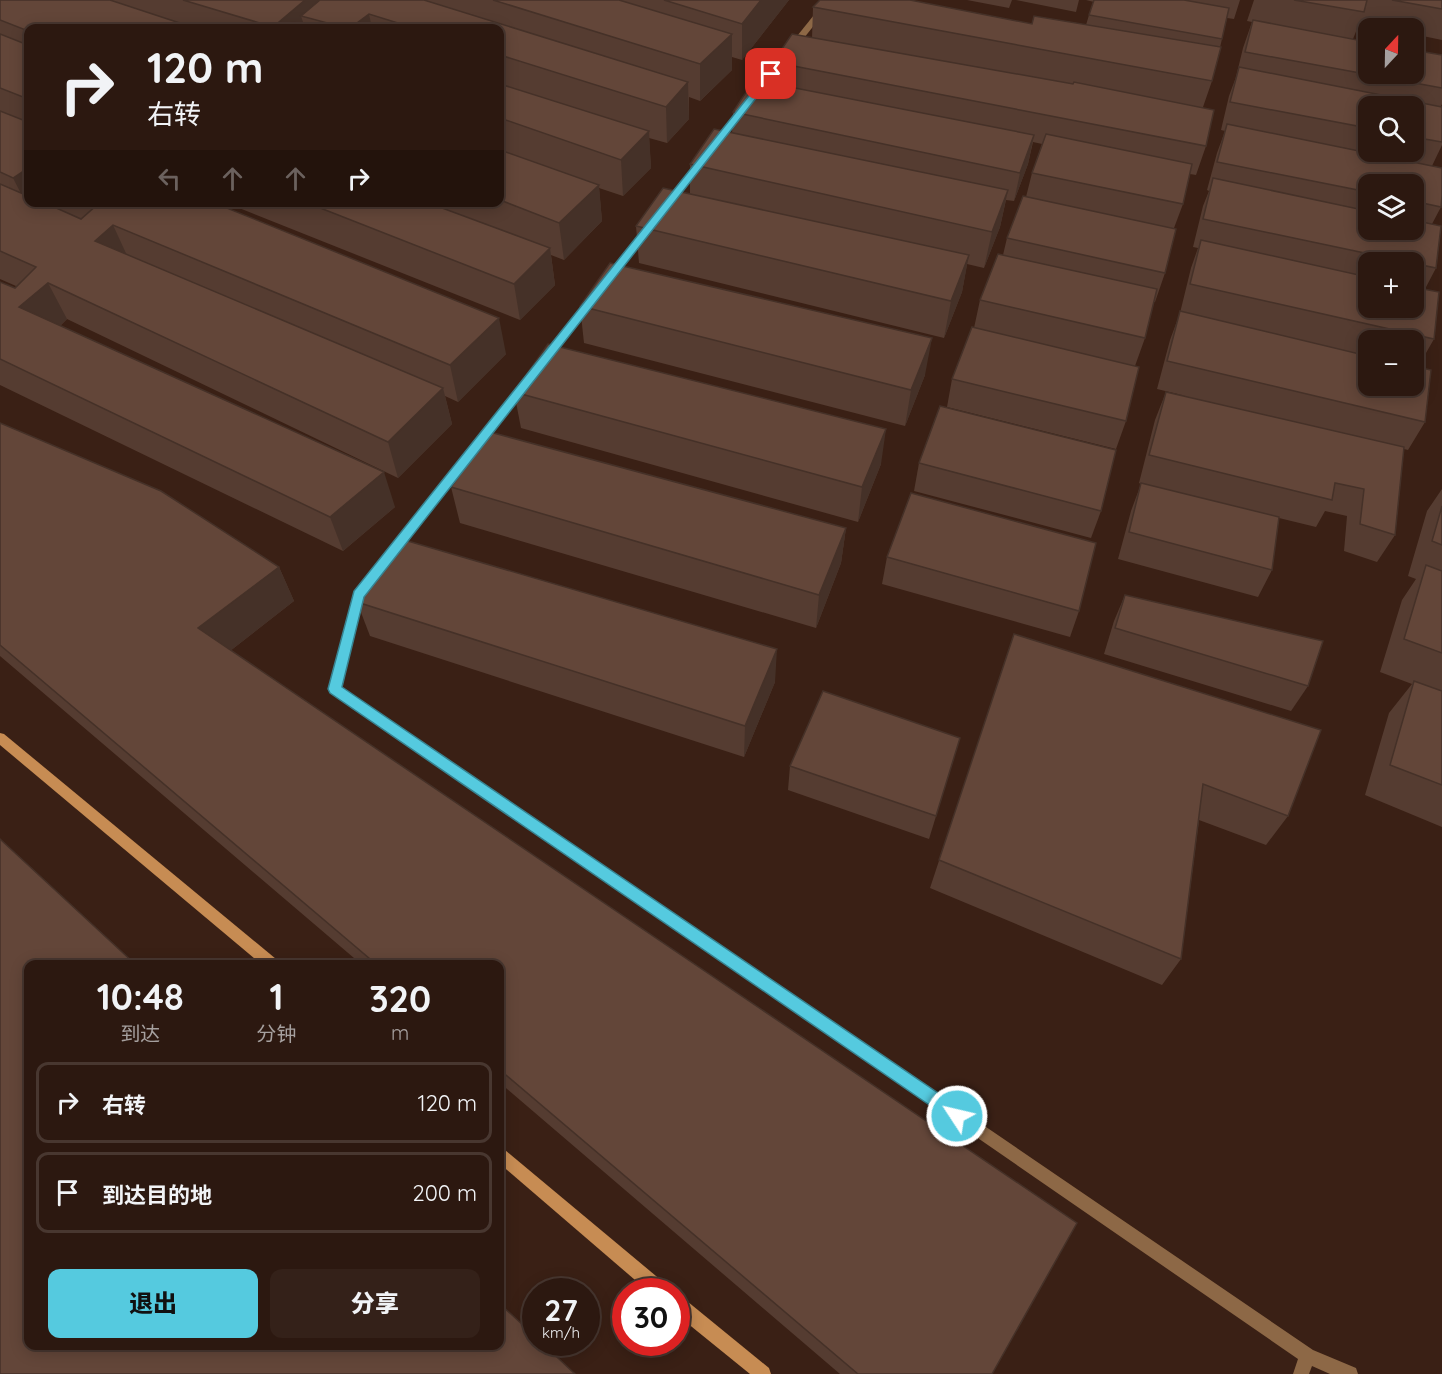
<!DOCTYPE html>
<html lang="zh">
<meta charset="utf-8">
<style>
body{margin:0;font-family:Quicksand,"Noto Sans SC",sans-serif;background:#342119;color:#f1f3f6;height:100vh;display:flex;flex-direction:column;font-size:22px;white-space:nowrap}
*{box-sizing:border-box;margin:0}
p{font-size:20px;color:#a6a09f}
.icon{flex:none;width:33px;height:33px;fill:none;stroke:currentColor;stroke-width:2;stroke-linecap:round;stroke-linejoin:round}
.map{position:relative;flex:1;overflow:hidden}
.sheet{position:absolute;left:24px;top:960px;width:480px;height:390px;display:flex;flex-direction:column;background:#2c1810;border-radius:12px;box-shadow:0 3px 15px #0003,0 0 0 2px #483730}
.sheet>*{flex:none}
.hud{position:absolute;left:24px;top:24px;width:480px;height:183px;border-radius:12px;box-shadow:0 3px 15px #0003,0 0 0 2px #483730;background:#2c1810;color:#f1f3f6;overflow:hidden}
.needle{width:39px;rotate:22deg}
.fabs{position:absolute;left:1358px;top:18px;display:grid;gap:12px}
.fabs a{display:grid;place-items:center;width:66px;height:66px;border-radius:12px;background:#2c1810;box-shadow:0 3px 15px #0003,0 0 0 2px #483730;font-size:30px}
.speed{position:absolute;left:522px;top:1278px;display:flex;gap:12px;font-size:30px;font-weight:700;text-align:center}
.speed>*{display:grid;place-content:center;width:78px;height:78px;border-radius:50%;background:#2c1810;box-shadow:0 3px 15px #0003,0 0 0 2px #483730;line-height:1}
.speed small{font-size:15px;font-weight:400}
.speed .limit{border:9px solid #d22;background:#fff;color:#111}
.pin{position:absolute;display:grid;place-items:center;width:51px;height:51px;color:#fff;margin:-26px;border-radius:12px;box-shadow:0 3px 9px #0006}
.me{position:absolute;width:66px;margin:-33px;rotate:305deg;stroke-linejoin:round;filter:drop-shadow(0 0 4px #0008)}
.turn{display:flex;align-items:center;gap:21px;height:126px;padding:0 24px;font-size:27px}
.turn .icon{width:78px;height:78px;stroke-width:2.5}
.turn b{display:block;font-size:42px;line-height:51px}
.lanes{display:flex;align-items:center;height:57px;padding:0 24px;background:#0003;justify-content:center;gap:30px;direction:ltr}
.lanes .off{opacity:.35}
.eta{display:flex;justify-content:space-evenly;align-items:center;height:102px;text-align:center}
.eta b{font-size:36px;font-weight:800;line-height:42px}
.cta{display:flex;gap:12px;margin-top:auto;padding:12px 24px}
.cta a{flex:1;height:69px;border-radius:12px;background:#55cadf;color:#111;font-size:24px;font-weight:800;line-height:69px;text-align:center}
.cta a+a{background:#342119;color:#f1f3f6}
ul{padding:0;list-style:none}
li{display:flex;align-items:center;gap:18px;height:81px;margin:0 12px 9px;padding:0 12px;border:3px solid #483730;border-radius:12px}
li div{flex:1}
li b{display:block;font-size:22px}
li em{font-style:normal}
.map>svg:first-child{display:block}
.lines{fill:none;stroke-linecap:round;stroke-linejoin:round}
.street{fill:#8d6846;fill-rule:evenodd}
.secondary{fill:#c78c53;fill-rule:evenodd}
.wall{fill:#553c31;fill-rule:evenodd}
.shaded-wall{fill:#453128}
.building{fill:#634639;stroke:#453128;stroke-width:1.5}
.route{fill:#55cadf;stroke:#378391;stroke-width:1.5}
</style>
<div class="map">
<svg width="1442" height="1374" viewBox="0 0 1442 1374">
<rect width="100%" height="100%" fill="#3a2015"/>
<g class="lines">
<!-- street -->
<g class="street">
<polygon points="826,0 834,0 759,95 753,95 753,91"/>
<polygon points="739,109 746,111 718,146 712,146 712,142"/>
<polygon points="696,163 703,165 672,205 666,205 666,201"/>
<polygon points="647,228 650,229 650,233 614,278 608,278 608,274 644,229"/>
<polygon points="591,298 596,301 594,303 549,360 543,360 543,356 588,299"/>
<polygon points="524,383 529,386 528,388 363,596 341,687 1313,1350 1356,1368 1358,1374 1330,1374 1312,1366 1309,1374 1293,1374 1298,1359 331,692 329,689 354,592 520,384"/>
</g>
<!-- secondary -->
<g class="secondary">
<polygon points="0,733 4,734 276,959 278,964 261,964 0,745"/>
<polygon points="500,1147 505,1150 668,1286 670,1292 649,1292 500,1164"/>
<polygon points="676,1295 682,1297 769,1368 771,1374 750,1374 676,1314"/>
</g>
</g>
<!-- wall -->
<g class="wall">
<polygon points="0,0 789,0 742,60 732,57 732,70 700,101 689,97 689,119 667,143 649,138 651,168 623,196 599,188 602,221 564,260 551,255 555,285 520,320 224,202 500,202 500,28 28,28 28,202 212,202 506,354 458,402 445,396 452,424 398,478 67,319 60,326 395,507 343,551 0,385 0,282 15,288 16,286 0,279"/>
<polygon points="967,0 1012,0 1009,8"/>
<polygon points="1016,0 1079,0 1076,12"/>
<polygon points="1086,0 1240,0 1234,19 1227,18 1212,81 1203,107 1206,146 1196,175 1190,174 1183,204 1174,228 1165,273 1155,302 1154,302 1145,338 1135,366 1126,421 1116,449 947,407 952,379 974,328 980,300 1003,255 1007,238 1026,197 1032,173 1042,144 1033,142 1028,164 1014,201 1006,200 1000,227 984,268 967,264 962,292 944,338 639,263 636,226 690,194 690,164 732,133 733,112 773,83 773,62 812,38 813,7 1032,24 1086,25 1089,15 1094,2"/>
<path d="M 1254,0 L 1442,0 L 1442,40 L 1413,34 L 1413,28 L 1383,28 L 1359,24 L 1353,39 L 1442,55 L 1442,104 L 1441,106 L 1442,107 L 1442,145 L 1432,166 L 1441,207 L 1432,224 L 1436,268 L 1425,289 L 1434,339 L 1418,367 L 1413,366 L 1413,340 L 1368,340 L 1368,356 L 1425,422 L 1408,450 L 1404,449 L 1395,535 L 1377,562 L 1344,551 L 1347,516 L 1325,511 L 1316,527 L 1279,518 L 1272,570 L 1258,597 L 1118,559 L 1131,511 L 1141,484 L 1139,483 L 1155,420 L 1166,392 L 1186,396 L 1157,389 L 1170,340 L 1180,313 L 1191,268 L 1198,248 L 1193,247 L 1203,206 L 1209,191 L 1207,190 L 1217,153 L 1225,131 L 1221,130 L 1229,96 L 1236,77 L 1243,48 L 1252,22 L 1247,21 ZM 1368,106 L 1413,106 L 1413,152 L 1368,152 ZM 1368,184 L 1413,184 L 1413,230 L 1368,230 ZM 1368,262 L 1413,262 L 1413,308 L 1368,308 Z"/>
<polygon points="580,306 925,375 905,426 584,343"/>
<polygon points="514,392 881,464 858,522 521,428"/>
<polygon points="0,423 279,567 294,601 230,651 992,1374 840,1374 500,1083 500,964 361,964 0,656"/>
<polygon points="919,463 1101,511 1091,538 914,491"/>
<polygon points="451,487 846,528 841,563 816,628 460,523"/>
<polygon points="1442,489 1442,827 1365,795 1389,713 1412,684 1380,672 1402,600 1416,579 1408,576 1427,511"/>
<polygon points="887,557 1079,611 1070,637 882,584"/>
<polygon points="1125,595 1308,686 1291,711 1104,654 1114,621"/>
<polygon points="357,602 775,682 744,757 370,636"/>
<polygon points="1014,634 1288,816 1266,845 1199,820 1181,959 1162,985 930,888"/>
<polygon points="960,738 929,839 788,790 790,766"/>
</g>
<!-- shaded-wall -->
<g class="shaded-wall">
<polygon points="305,0 322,0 301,16 305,28 274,28 273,27"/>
<polygon points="761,0 789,0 742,60 742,24"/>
<polygon points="369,14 372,28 350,28"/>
<polygon points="732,34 732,70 700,101 700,64"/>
<polygon points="688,82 689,119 667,143 666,107"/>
<polygon points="649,131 651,168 623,196 621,160"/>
<polygon points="1034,135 1028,164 1014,201 1020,173"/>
<polygon points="28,168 23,172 28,182 28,207 13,178"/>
<polygon points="599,185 602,221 564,260 559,223"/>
<polygon points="1008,190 1000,227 984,268 992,232"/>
<polygon points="113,225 130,262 95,241"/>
<polygon points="550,248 555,285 520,320 514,284"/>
<polygon points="969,255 962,292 944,338 951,301"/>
<polygon points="48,283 67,319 40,344 19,307"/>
<polygon points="499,318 506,354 458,402 450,365"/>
<polygon points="932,338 925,375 905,426 911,390"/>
<polygon points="443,388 452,424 398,478 388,442"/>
<polygon points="886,429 881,464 858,522 862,487"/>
<polygon points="384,472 395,507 343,551 330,517"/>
<polygon points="846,528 841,563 816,628 819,595"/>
<polygon points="279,567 294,601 216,662 198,628"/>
<polygon points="777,649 775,682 744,757 745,726"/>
</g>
<!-- building -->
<g class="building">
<polygon points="0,0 110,0 195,28 28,28 28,31 0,20"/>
<polygon points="183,0 305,0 273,27"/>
<polygon points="320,0 424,0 688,82 666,107 500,55 500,28 414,28 369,14 350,28 346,28 301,16"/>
<polygon points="493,0 619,0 732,34 700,64"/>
<polygon points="664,0 761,0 742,24"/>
<polygon points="820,0 910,0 1032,24 1034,16 1221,47 1212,81 813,7"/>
<polygon points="1094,0 1184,0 1229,8 1222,39 1089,15"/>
<polygon points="1294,0 1367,0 1364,12"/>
<polygon points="1392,0 1442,0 1442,9"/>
<polygon points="1253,20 1368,42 1368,74 1413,74 1413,50 1442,55 1442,88 1245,52"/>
<polygon points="293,22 320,28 283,28"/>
<polygon points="0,34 28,45 28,99 0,88"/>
<polygon points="792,34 1073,84 1074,82 1214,110 1206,146 773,62"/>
<polygon points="1239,67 1442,107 1442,142 1413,137 1413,106 1368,106 1368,128 1230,102"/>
<polygon points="754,80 1034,135 1020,173 733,112"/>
<polygon points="500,84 649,131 621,160 500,118"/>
<polygon points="0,111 28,122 28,168 13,178 0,172"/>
<polygon points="1227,124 1442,168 1442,196 1441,207 1413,201 1413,184 1368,184 1368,192 1217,162"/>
<polygon points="714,129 1008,190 992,232 690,164"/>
<polygon points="1046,134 1192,164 1183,204 1032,173"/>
<polygon points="500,150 599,185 559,223 500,200"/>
<polygon points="28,169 28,174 23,172"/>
<polygon points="1213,178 1368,211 1368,230 1413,230 1413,220 1441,226 1436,268 1203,219"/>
<polygon points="0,184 28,196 28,202 43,202 81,219 98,204 95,202 212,202 499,318 450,365 113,225 95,241 443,388 388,442 48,283 19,307 384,472 330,517 0,359 0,282 15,288 36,267 0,251"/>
<polygon points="663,188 969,255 951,301 636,226"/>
<polygon points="1023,196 1176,229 1165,273 1007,238"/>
<polygon points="305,202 426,202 550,248 514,284"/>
<polygon points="1201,240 1368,277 1368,308 1413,308 1413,287 1439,292 1434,339 1190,284"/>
<polygon points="998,254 1157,289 1145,338 980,300"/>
<polygon points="610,263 932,338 911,390 580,306"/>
<polygon points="1180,311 1368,356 1368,386 1413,386 1413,366 1431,370 1425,422 1167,361"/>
<polygon points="972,327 1139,367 1126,421 952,379"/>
<polygon points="548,344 886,429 862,487 514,392"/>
<polygon points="1166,392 1404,447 1395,535 1360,524 1364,489 1335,483 1332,500 1149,455"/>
<polygon points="940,406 1116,450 1101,511 919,463"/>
<polygon points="0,423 161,491 279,567 198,628 1077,1223 992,1374 858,1374 500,1070 500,964 376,964 0,645"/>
<polygon points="490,432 846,528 819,595 451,487"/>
<polygon points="1141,483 1279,517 1272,570 1129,532"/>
<polygon points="911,493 1096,543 1079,611 887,557"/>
<polygon points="1442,506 1442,545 1432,541"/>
<polygon points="401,539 777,649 745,726 357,602"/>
<polygon points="1426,565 1442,571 1442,653 1404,639"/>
<polygon points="1125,595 1323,641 1308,686 1115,628"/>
<polygon points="1014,634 1321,730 1288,816 1203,784 1181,959 939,860"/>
<polygon points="1414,681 1442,691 1442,785 1390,765"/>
<polygon points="823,691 960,738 936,816 790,766"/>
<polygon points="0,839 135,964 28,964 28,1346 500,1346 500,1304 536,1337 536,1342 541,1342 575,1374 0,1374"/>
</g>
<!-- route -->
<polygon class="route" points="768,72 775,74 364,597 342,687 963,1110 965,1116 963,1122 957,1124 330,693 328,689 354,591"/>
</svg>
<div class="fabs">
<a><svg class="needle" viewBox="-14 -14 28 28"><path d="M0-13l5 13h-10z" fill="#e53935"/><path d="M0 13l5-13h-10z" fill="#a6a09f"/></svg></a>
<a><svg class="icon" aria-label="search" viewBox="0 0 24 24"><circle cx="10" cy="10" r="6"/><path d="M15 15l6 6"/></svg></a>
<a><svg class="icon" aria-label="layers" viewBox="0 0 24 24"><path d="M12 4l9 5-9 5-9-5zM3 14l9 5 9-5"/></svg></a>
<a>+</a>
<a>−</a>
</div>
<div class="speed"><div>27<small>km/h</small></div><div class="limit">30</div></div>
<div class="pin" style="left:771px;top:74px;background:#d93025"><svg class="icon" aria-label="arrive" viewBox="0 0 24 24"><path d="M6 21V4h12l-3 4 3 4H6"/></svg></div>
<svg class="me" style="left:957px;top:1116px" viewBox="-20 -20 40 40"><circle r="17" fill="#55cadf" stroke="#fff" stroke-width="3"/><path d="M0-11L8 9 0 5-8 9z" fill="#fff"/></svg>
<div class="hud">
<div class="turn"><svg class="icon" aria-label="right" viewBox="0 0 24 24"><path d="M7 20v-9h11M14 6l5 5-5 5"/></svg><div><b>120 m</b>右转</div></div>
<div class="lanes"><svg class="icon off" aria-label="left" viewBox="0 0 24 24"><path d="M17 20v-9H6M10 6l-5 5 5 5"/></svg><svg class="icon off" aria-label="ahead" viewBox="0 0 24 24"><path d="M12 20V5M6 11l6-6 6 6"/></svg><svg class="icon off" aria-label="ahead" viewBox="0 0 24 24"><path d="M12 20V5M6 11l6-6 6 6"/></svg><svg class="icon" aria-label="right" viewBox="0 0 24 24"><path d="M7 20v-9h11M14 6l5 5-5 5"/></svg></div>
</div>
<section class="sheet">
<div class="eta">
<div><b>10:48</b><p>到达</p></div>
<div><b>1</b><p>分钟</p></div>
<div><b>320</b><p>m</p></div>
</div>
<ul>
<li><svg class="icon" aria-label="right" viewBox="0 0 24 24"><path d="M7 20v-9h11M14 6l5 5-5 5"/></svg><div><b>右转</b></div><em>120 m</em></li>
<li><svg class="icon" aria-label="arrive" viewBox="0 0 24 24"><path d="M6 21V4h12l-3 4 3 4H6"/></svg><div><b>到达目的地</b></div><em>200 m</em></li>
</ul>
<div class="cta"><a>退出</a><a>分享</a></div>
</section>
</div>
